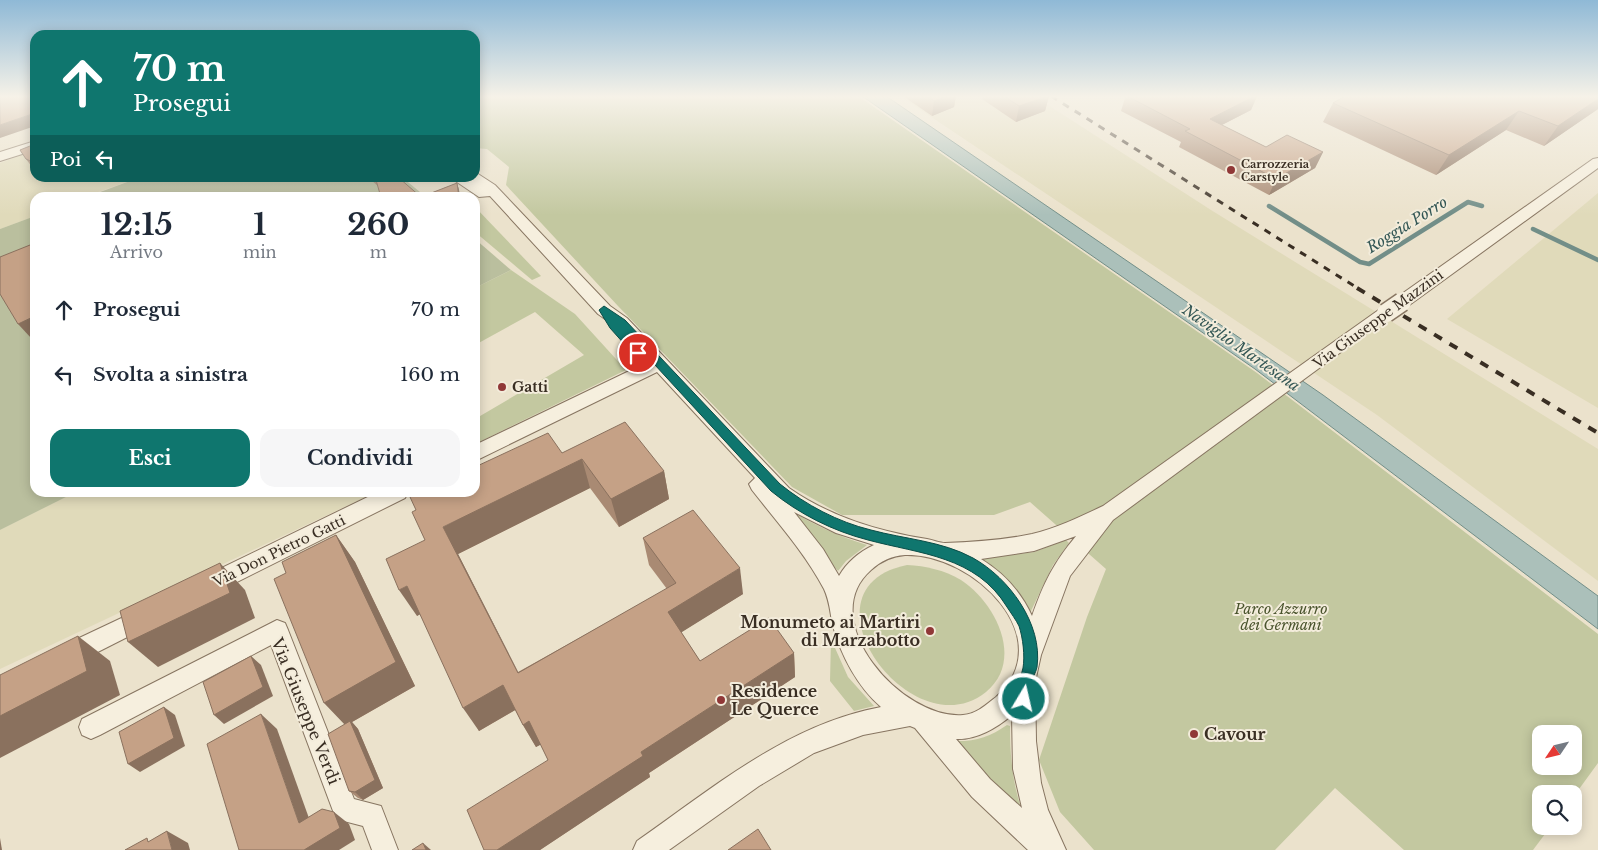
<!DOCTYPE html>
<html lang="it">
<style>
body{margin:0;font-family:"Libre Baskerville",serif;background:#f6f6f7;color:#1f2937;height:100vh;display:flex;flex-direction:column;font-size:19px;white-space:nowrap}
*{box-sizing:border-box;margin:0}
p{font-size:16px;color:#747a83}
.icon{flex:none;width:28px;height:28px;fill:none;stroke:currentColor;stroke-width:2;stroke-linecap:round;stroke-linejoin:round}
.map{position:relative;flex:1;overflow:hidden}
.drawer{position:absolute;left:30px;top:192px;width:450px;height:305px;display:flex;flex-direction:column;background:#fff;border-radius:15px;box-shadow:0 2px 12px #0003}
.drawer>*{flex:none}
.banner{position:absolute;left:30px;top:30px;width:450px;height:152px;border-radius:15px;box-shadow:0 2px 12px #0003;background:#0f766e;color:#fff;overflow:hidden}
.needle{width:32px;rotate:235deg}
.controls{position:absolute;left:1532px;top:725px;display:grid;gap:10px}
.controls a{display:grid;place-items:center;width:50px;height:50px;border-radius:10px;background:#fff;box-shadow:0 2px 12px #0003;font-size:25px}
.pin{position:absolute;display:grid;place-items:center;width:42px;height:42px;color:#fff;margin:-21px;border:2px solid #fff;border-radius:50%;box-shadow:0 1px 5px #0007}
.me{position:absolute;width:55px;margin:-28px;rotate:9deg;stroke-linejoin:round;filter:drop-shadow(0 0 4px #0008)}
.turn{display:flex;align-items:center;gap:18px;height:105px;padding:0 20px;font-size:22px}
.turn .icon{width:65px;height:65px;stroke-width:2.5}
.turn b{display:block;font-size:35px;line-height:42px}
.then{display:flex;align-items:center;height:48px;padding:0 20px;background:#0003;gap:10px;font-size:19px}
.eta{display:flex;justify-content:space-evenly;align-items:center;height:85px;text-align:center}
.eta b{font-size:30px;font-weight:700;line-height:35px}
.cta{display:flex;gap:10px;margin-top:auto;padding:10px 20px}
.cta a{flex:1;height:58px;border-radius:15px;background:#0f766e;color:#fff;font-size:20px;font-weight:700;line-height:58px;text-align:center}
.cta a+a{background:#f6f6f7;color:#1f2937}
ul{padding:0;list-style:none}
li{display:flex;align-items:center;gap:15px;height:65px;padding:0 20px}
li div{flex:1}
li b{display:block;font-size:19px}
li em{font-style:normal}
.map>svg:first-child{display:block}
.farmland{fill:#e0daba}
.green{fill:#c3c8a0;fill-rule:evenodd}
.cemetery{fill:#babf9e}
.water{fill:#abc0ba;stroke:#728e88}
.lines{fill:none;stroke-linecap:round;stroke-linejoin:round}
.stream{stroke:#728e88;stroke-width:4.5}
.minor-casing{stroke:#877561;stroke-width:2}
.minor{fill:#f6efde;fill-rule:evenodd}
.rail-far1{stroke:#392e23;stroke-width:3;stroke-dasharray:7 7;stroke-linecap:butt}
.rail{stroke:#392e23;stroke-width:4;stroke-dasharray:9 9;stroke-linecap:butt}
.minor-bridge-casing{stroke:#877561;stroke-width:21;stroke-linecap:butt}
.minor-bridge{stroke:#f6efde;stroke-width:18}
.wall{fill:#a98a73}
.shaded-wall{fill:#8a715e}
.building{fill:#c5a186;stroke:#8a715e}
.route{fill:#0f766e;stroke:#0a4d48}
.poi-dot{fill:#903837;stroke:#f3ecdb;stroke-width:2}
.labels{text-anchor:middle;stroke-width:4;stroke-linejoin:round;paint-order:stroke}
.far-poi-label{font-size:11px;font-weight:bold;fill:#392e23;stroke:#f3ecdb;text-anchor:start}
.street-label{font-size:14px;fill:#392e23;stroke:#f3ecdb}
.poi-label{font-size:14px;font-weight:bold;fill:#392e23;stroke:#f3ecdb;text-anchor:start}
.park-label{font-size:14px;font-style:italic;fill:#49532c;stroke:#f3ecdb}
.water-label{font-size:15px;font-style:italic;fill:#345755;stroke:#f3ecdb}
.near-poi-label{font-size:16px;font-weight:bold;fill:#392e23;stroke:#f3ecdb;text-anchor:start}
.near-street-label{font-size:16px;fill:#392e23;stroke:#f3ecdb}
</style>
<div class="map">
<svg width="1598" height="850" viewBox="0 0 1598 850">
<rect width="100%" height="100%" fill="#ebe2cc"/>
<!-- farmland -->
<g class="farmland">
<polygon points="900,96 1034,96 1211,210 1598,449 1598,581 1377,415"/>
<polygon points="35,150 35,178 138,178 84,197 35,198 35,216 0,229 0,163"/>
<polygon points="1598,193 1598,408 1447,319"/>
<polygon points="371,492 372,494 0,669 0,530 74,493"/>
</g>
<!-- green -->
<g class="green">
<path d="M 475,96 L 858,96 L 1257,373 L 1598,634 L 1598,763 L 1574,796 L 1574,794 L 1541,794 L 1541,826 L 1551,826 L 1533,850 L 1404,850 L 1335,788 L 1275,850 L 1094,850 L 1060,812 L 1039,760 L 1087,617 L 1106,569 L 1030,502 L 994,515 L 842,515 L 792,487 L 618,306 L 506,185 L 509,167 L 487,149 L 475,148 ZM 1541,734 L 1574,734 L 1574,766 L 1541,766 Z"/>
<polygon points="475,207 541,276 532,280 475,232"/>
<polygon points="511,270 575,314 626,370 475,444 475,419 584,355 535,312 475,345 475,288"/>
<path d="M 786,508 C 812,524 838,536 867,545 L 846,561 L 838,571 L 784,509 Z"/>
<polygon points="1066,540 1069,543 1053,565 1030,613 979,559 1034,552"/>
<path d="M 907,565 C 926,566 944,570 961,580 C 995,602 1025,660 986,692 C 911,752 793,588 907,565 Z"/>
<polygon points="831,639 848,677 874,706 854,711 830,681"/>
<path d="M 1007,725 L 1010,726 C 1010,760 1013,788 1025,819 L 953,741 C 974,742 990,737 1007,725 Z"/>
</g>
<!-- cemetery -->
<g class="cemetery">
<polygon points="138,178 403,178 426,197 84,198"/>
<polygon points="35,216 35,492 74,493 0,530 0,229"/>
<polygon points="475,239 511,270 475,288"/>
</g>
<!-- water -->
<polygon class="water" points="862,96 886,96 1323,395 1598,596 1598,629 1255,369"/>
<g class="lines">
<!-- stream -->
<g class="stream">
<polyline points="1269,206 1360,262 1369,264 1468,202 1482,206"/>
<polyline points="1533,229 1598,260"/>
</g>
<!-- minor casing -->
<g class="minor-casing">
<g id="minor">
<polygon points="35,141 35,150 0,161 0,152"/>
<polygon points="1598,158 1598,168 1408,306 1396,306 1394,302 1396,298 1593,159"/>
<path d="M 475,172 L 495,185 L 610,306 L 627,318 L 789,488 C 831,517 877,531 927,539 C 933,540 940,543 945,543 C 974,542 1004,540 1032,534 C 1057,528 1080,517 1103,506 L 1380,309 L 1392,309 L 1394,313 L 1113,520 L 1070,576 L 1041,655 L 1035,682 L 1036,741 L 1041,783 L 1048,810 L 1066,850 L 1028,850 L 972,797 L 915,728 L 910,726 L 863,735 L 814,753 L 759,786 L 669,850 L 633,850 L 637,841 C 713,788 788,724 881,707 C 858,687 841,656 833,626 C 830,613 830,602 824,589 C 805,553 777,522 752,490 L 749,484 L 755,478 L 657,372 L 475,461 L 475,445 L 648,362 L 615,326 L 598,314 L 490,196 L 479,197 L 451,178 L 467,178 L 471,180 L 469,178 L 475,178 ZM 794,512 L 836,533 L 874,545 C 859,552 847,562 839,576 L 823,549 ZM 1076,536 C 1053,564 1044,582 1032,616 C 1021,592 1004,573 981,559 L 1034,551 ZM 905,555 C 974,553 1061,639 996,697 C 986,705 976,714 963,715 C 902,720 814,620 871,570 C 881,561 891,556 905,555 ZM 1012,715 L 1013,769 L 1022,808 L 990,779 L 956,739 C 976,740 997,728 1012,715 Z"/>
<polygon points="378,492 408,492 405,498 215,593 207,595 199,593 196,586 199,579"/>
<polygon points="147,606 155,609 158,616 155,623 74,664 66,667 58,664 54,656 58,648"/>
<polygon points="277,620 285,623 288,630 354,799 381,806 398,850 372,850 363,826 336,819 271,645 100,735 91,739 82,735 79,727 82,719"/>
</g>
</g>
<!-- minor -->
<use href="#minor" class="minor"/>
<!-- rail-far1 -->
<polyline class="rail-far1" points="1051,96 1359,289"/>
<!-- rail -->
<polyline class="rail" points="1357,288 1598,433"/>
<!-- minor-bridge casing -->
<g class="minor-bridge-casing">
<polyline id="minor-bridge" points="1386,313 1402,302"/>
</g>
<!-- minor-bridge -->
<use href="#minor-bridge" class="minor-bridge"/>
</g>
<!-- wall -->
<g class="wall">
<polygon points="903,96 956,96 954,107 932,116"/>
<polygon points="983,96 1049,96 1045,111 1016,122 982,99"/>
<polygon points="1121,96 1257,96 1251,110 1222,125 1266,147 1323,152 1315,168 1269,195 1179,147 1181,142 1121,111 1125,98"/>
<polygon points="1598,96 1598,109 1544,146 1506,130 1436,175 1323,122 1333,103"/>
<polygon points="35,144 35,171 26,159"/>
<polygon points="370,178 399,178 421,197 457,183 459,190 460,198 382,198 378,186 371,180"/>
<polygon points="562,453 664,471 669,499 619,527 590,488 458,554 518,672 667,589 649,565 643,538 743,594 681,632 700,661 794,653 795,677 649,773 650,777 540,850 484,850 548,760 541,744 536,747 523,725 515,710 479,731 420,614 417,616 425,540"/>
<polygon points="336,535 355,562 415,686 352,722 358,729 383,788 363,800 358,798 349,791 345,724 286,573"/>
</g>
<!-- shaded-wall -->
<g class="shaded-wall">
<polygon points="947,96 956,96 954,107 932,116 934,101"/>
<polygon points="1049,96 1045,111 1016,122 1019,106"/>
<polygon points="1255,96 1257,96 1251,110 1204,134 1210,119"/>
<polygon points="1598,99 1598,109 1544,146 1558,126"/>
<polygon points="1519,111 1506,130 1436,175 1449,155"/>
<polygon points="35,113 35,126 0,138 0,125"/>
<polygon points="1323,152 1315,168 1269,195 1276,179"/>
<polygon points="48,178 64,178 50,180"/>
<polygon points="457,183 459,190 460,198 459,198"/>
<polygon points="35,316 35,338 32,339 18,324"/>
<polygon points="582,459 590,488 458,554 531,697 443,527"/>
<polygon points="664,471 669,499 619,527 611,499"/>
<polygon points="336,535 355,562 415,686 352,722 358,729 383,788 363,800 355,792 346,726 324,703"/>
<polygon points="220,563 245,590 255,618 158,667 128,642"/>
<polygon points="740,568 743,594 674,637 668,612"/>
<polygon points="407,586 424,612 417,616 399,590"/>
<polygon points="78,636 110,661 120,695 0,758 0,716"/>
<polygon points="794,653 795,677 649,773 650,777 540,850 497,850 641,752"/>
<polygon points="251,656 261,665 273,696 224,724 214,715"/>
<polygon points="503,685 517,709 479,731 463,708"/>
<polygon points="164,707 175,715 185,746 140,772 128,764"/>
<polygon points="261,714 277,729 315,835 299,823"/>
<polygon points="529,721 542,744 536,747 523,725"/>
<polygon points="334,812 349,824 355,840 339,850 304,850"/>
<polygon points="167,831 188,843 190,850 172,850"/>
<polygon points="0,838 2,850 0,850"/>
<polygon points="423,843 431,850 426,850"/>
</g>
<!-- building -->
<g class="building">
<polygon points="0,96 35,96 35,113 0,125"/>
<polygon points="927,96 947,96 934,101"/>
<polygon points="1004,96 1048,96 1019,106"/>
<polygon points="1127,96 1255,96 1210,119 1266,147 1287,135 1323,152 1276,179 1185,131 1190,129"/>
<polygon points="1345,96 1598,96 1598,99 1558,126 1519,111 1449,155 1333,103"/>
<polygon points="35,144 35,163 26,159 20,150"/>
<polygon points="373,178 399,178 421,197 457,183 459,198 384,198 380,194 376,180"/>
<polygon points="35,243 35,316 18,324 0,294 0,257"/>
<polygon points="625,422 664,471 611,499 582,459 443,527 518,673 676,583 643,538 693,510 740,568 668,612 700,661 769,618 794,653 641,752 643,756 497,850 484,850 467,810 548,760 529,721 523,725 503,685 463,708 407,586 399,590 386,559 425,540 412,512 416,510 410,497 420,492 475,492 475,467 548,433 562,453"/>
<polygon points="336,535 396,662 324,703 274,579 286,573 282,562"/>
<polygon points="220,563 230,593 128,642 120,611"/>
<polygon points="78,636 87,671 0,716 0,675"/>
<polygon points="251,656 263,687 214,715 203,682"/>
<polygon points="164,707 174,738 128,764 119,732"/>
<polygon points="261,714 299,823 322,809 334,812 340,828 304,850 239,850 207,744"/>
<polygon points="350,721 375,780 355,792 349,791 328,734"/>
<polygon points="758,829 771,850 728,850"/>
<polygon points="167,831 172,850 125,850 147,838 148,842"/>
<polygon points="423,843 426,850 412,850"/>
</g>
<!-- sky -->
<linearGradient id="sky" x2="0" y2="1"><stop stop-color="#8fb9d6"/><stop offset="0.45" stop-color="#f6f2e8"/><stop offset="1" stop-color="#f6f2e8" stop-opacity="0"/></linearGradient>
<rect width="1598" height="215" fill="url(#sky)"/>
<!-- route -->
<path class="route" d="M 604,306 L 625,320 L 780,484 C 806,505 838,522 871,530 C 904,539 942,541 973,558 C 1009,578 1043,624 1037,667 C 1036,673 1031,679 1031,685 C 1030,692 1032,697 1029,704 L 1024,706 L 1019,704 C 1013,690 1020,681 1023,668 C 1025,656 1023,638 1019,626 C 1016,620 1011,613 1007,607 C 976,556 920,554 868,540 C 833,531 799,514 771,491 L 643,352 L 642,356 L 635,356 L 610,328 L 599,310 Z"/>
<!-- markers -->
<g class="poi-dot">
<circle cx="1231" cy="170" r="5"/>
<circle cx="502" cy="387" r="5"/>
<circle cx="930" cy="631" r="5"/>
<circle cx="721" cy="700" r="5"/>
<circle cx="1194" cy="734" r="5"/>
</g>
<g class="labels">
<!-- far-poi labels -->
<g class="far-poi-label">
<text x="1241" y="168">Carrozzeria<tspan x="1241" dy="13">Carstyle</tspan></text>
</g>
<!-- street labels -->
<g class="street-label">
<text transform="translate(1378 319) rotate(-36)" y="5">Via Giuseppe Mazzini</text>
<text transform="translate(279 551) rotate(-26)" y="5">Via Don Pietro Gatti</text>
</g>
<!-- poi labels -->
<g class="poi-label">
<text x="512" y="392">Gatti</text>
</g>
<!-- park labels -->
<g class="park-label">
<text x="1281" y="614">Parco Azzurro<tspan x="1281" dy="16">dei Germani</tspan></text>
</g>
<!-- water labels -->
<g class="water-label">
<text transform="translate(1407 225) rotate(-32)" y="5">Roggia Porro</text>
<text transform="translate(1241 348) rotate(35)" y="5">Naviglio Martesana</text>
</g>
<!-- near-poi labels -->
<g class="near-poi-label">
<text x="920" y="628" text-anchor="end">Monumeto ai Martiri<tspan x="920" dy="18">di Marzabotto</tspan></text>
<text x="731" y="697">Residence<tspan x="731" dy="18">Le Querce</tspan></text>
<text x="1204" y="740">Cavour</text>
</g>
<!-- near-street labels -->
<g class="near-street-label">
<text transform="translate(306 711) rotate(68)" y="6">Via Giuseppe Verdi</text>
</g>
</g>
</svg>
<div class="controls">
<a><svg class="needle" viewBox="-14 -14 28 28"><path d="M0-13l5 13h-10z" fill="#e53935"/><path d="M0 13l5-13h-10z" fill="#747a83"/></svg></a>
<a><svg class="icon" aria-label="search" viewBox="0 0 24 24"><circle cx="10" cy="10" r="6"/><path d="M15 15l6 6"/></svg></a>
</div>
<div class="pin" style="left:638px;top:353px;background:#d93025"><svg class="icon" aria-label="arrive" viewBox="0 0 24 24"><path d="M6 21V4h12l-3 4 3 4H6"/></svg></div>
<svg class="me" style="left:1024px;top:699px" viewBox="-20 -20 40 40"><circle r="17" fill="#0f766e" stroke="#fff" stroke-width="3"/><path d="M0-11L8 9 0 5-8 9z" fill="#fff"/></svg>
<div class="banner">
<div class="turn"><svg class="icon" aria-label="ahead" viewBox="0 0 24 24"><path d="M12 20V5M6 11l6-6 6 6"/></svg><div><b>70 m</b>Prosegui</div></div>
<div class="then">Poi<svg class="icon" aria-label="left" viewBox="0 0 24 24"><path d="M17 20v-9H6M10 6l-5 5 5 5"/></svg></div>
</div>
<section class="drawer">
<div class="eta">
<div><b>12:15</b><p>Arrivo</p></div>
<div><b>1</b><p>min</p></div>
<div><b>260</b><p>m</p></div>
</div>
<ul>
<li><svg class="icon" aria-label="ahead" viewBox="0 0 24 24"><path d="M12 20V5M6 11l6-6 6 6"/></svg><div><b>Prosegui</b></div><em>70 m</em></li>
<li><svg class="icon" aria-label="left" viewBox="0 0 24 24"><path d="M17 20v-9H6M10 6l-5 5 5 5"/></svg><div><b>Svolta a sinistra</b></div><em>160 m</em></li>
</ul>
<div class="cta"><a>Esci</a><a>Condividi</a></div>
</section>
</div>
